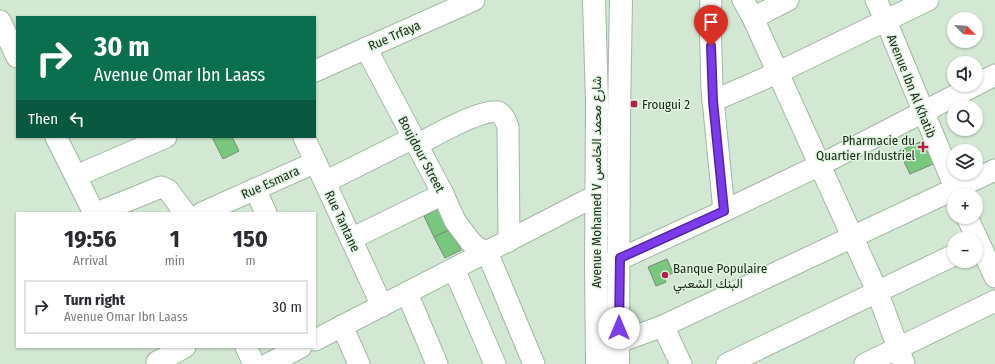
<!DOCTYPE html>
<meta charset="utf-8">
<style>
body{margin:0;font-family:"Fira Sans Condensed",Vazirmatn,sans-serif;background:#f7f7f7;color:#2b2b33;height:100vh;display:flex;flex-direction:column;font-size:15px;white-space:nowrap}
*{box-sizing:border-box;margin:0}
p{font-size:13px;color:#7c7c81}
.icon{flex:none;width:22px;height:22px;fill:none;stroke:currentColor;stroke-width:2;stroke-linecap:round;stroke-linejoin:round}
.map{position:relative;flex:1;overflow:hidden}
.details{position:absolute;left:16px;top:212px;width:300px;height:136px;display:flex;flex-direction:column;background:#fff;border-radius:0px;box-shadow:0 1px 3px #0004}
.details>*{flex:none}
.hud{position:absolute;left:16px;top:16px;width:300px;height:122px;border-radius:0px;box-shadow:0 1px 3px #0004;background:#0b6e4f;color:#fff;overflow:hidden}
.needle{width:26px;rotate:114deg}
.controls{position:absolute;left:947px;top:12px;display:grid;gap:8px}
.controls a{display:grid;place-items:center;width:36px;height:36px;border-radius:50%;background:#fff;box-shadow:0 1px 3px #0004;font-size:20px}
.pin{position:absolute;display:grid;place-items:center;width:34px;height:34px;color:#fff;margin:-41px -17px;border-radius:50% 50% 50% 0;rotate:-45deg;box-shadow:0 0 4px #0007}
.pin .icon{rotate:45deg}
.me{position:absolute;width:44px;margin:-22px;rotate:0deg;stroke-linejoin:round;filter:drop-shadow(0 0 3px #0008)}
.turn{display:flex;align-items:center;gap:14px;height:84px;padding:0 12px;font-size:18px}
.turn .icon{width:52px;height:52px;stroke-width:2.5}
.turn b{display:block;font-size:28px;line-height:34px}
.then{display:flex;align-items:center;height:38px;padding:0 12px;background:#0003;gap:8px;font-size:15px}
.eta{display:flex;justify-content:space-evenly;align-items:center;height:68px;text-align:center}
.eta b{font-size:24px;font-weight:700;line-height:28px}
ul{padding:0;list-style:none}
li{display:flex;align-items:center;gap:12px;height:54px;margin:0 8px 6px;padding:0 4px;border:2px solid #e1e1e2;border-radius:0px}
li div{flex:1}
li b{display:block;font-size:15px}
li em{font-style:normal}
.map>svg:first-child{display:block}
.building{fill:#79c77f;stroke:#778b77}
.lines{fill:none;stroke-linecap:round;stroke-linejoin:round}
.minor-casing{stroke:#a2b8a3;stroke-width:23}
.major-casing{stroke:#a2b8a3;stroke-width:24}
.minor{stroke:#fff;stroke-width:21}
.major{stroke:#fff;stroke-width:22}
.route-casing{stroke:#51269a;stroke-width:10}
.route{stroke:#7c3aed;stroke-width:7}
.poi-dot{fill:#b2204b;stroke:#dff6df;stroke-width:1.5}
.labels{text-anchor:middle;stroke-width:3;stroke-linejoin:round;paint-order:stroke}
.street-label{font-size:13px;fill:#1f271f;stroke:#dff6df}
.poi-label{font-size:13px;fill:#1f271f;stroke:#dff6df;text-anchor:start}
</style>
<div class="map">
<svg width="995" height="364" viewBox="0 0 995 364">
<rect width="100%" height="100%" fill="#d2e8d2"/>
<!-- building -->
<g class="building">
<polygon points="212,137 232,137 239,151 223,159"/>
<polygon points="927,139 938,162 910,174 899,151"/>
<polygon points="440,208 451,229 434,237 424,216"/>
<polygon points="451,229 461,250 445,258 434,237"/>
<polygon points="667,259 673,273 664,277 666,282 656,286 648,267"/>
</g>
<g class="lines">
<!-- minor casing -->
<g class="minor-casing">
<g id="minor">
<polyline points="711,0 710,17 712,89 724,211"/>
<polyline points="743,0 753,18 877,291 904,364"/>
<polyline points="876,0 886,21 958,195"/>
<polyline points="753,18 788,0"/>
<polyline points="0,21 17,57"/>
<polyline points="366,48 443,194 455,221 470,241 476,247 487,252 534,364"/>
<polyline points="315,71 474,0"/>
<polyline points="713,101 777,73 928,0"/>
<polyline points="56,137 94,213"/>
<polyline points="304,137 382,306"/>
<path d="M 417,145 C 431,137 484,107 498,112 C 504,115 506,121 508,127 L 509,241"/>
<polyline points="76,176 166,137"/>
<polyline points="325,182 413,138"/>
<polyline points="255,189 266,213"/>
<polyline points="97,213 161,187 168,190 185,213"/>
<polyline points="202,213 316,162"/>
<polyline points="967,217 995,277"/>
<polyline points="351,239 443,194"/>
<polyline points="604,264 620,259 724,211 820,165 995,75"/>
<polyline points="454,269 495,364"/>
<polyline points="407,293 437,364"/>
<polyline points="342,326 359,364"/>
<polyline points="663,326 681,364"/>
<polyline points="315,340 597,195"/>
<polyline points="619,342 663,326 995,170"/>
<polyline points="246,347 254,364"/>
<polyline points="157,362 185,347"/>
<polyline points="268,364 301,347"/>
<polyline points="727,364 954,255"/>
<polyline points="865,364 995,301"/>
</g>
</g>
<!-- major casing -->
<g class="major-casing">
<g id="major">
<polyline points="594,0 597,103 596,267 597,364"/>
<polyline points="618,364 619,113 621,0"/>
</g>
</g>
<!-- minor -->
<use href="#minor" class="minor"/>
<!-- major -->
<use href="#major" class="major"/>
</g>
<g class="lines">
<!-- route casing -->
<g class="route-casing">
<polyline id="route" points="619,328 620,258 724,211 713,101 711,46"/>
</g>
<!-- route -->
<use href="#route" class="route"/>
</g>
<!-- markers -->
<g class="poi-dot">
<rect x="630" y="100" width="8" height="8" rx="2"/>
<path d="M921 141h4v4h4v4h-4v4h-4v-4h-4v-4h4z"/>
<circle cx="665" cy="275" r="4"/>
</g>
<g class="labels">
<!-- street labels -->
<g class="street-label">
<text transform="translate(394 35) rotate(-24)" y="5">Rue Trfaya</text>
<text transform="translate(912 86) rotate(68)" y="5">Avenue Ibn Al Khatib</text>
<text transform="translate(422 154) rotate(62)" y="5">Boujdour Street</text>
<text transform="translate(270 182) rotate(-24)" y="5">Rue Esmara</text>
<text transform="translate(596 182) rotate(-90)" y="5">Avenue Mohamed V شارع محمد الخامس</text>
<text transform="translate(343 221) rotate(65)" y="5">Rue Tantane</text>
</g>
<!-- poi labels -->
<g class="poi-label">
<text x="642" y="109">Frougui 2</text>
<text x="915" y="145" text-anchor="end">Pharmacie du<tspan x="915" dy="15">Quartier Industriel</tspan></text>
<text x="673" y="273">Banque Populaire<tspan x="673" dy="15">البنك الشعبي</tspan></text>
</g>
</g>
</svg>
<div class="controls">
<a><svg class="needle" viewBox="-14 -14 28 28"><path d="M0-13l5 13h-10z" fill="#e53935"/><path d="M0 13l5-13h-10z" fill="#7c7c81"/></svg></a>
<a><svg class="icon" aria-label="sound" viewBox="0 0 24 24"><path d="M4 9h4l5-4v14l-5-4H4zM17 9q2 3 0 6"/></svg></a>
<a><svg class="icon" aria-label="search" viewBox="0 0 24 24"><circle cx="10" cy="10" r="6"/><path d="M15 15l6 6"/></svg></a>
<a><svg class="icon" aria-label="layers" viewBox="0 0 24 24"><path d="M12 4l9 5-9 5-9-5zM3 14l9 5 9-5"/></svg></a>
<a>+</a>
<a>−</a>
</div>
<div class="pin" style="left:711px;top:46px;background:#d93025"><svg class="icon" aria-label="arrive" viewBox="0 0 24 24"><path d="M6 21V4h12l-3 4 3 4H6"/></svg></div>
<svg class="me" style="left:619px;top:328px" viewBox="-20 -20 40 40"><circle r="19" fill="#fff"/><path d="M0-13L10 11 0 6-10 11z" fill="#7c3aed"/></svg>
<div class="hud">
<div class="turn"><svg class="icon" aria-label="right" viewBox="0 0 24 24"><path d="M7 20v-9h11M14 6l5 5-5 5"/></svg><div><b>30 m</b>Avenue Omar Ibn Laass</div></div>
<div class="then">Then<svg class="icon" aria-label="left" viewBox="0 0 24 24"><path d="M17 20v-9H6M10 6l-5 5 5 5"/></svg></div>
</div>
<section class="details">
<div class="eta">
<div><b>19:56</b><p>Arrival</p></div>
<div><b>1</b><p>min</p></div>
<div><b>150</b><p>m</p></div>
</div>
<ul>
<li><svg class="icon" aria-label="right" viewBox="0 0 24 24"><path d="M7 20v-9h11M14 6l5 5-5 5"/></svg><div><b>Turn right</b><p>Avenue Omar Ibn Laass</p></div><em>30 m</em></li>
</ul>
</section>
</div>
